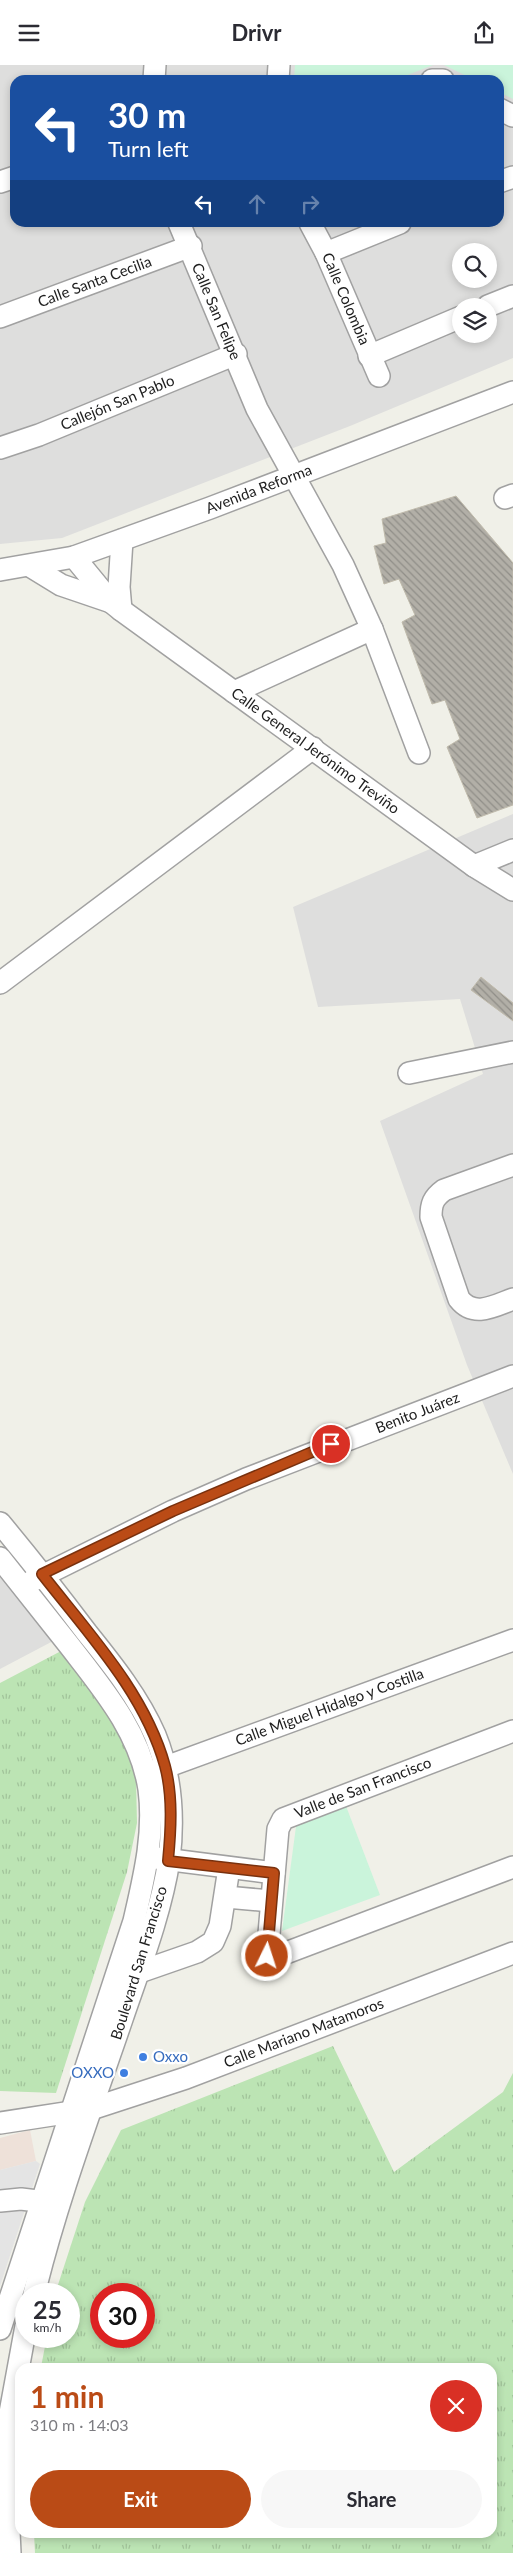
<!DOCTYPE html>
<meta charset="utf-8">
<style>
body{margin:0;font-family:Lato,sans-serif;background:#f7f7f7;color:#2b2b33;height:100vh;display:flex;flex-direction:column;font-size:19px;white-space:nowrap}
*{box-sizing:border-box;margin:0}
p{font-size:16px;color:#7c7c81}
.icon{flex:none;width:28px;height:28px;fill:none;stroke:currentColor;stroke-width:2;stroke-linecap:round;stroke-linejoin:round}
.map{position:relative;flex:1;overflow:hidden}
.details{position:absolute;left:15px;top:2298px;width:482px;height:175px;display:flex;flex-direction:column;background:#fff;border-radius:15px;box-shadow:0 2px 8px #0003}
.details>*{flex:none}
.top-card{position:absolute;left:10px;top:10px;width:494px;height:152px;border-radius:15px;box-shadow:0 2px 8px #0003;background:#1a4fa0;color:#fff;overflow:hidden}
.tools{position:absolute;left:452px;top:178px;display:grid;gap:10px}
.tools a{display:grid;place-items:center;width:45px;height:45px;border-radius:50%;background:#fff;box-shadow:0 2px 8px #0003;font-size:25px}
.speed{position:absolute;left:15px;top:2218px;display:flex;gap:10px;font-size:25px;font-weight:700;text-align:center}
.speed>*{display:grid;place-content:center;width:65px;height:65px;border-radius:50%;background:#fff;box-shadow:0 2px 8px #0003;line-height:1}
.speed small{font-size:12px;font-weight:400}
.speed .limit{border:8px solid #d22;background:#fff;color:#111}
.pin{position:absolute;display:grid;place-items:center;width:42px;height:42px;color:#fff;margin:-21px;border:2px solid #fff;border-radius:50%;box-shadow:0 1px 5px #0007}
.me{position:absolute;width:55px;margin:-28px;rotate:4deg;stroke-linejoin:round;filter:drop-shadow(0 0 4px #0008)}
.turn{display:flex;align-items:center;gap:18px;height:105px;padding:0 15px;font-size:22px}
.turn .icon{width:65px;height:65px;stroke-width:2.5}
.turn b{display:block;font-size:35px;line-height:42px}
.lanes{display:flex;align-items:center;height:48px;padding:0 15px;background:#0003;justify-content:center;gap:25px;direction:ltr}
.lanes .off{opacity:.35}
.round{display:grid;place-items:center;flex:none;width:52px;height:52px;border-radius:26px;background:#f7f7f7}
.summary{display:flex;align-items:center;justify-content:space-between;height:85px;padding:0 15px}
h1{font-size:30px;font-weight:700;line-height:38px;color:#ba4b16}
.button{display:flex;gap:10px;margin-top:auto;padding:10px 15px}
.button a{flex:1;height:58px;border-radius:30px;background:#ba4b16;color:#fff;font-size:20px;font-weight:700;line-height:58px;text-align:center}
.button a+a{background:#f7f7f7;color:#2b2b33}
header{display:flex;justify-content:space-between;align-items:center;height:65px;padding:0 15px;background:#fff;font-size:22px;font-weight:700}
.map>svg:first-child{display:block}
.residential{fill:#dededd;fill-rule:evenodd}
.commercial{fill:#eee1d9}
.grass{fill:url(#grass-tufts);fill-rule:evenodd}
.park{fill:#caf4db}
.parking{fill:#e4e4e4}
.building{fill:url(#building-back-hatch);stroke:#c0bbac}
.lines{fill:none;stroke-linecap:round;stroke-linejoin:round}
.minor-casing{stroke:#a1a1a1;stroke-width:24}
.minor{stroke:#fff;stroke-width:21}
.route-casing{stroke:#79310e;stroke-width:12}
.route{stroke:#ba4b16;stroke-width:9}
.shop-dot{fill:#3f7fe0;stroke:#fff;stroke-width:2}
.labels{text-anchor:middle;stroke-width:4.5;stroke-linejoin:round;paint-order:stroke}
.street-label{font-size:15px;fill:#202020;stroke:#fff}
.shop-label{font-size:15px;fill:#366cbe;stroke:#fff;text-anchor:start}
</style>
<header><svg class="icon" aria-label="menu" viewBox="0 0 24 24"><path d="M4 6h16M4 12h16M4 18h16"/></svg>Drivr<svg class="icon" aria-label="share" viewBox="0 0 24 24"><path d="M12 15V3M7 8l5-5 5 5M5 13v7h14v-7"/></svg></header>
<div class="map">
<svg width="513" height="2488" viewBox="0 0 513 2488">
<defs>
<pattern id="grass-tufts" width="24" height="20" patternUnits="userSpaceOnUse" patternTransform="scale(1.25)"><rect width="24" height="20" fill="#bce4b4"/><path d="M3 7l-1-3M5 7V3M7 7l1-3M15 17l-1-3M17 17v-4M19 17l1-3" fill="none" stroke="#a1c39a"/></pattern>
<pattern id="building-back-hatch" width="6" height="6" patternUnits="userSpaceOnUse" patternTransform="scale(1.25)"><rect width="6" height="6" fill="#b2afa7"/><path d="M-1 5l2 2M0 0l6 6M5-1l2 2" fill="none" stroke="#908e88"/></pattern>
</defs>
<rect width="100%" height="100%" fill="#f0f0e8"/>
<!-- residential -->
<g class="residential">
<path d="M 0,0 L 513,0 L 513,293 L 350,361 L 62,473 L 0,479 ZM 15,15 L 499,15 L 499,158 L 15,158 ZM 461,186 L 489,186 L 489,214 L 461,214 ZM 461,241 L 489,241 L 489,269 L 461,269 Z"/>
<polygon points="513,749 513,1409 467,1300 380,1056 483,1009 460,934 318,942 293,842"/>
<polygon points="0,1504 55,1575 0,1604"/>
</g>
<!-- commercial -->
<polygon class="commercial" points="30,2065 36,2096 0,2105 0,2073"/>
<!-- grass -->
<g class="grass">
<polygon points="63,1585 127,1679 136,1714 137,1758 127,1807 56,2028 0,2026 0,1618"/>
<path d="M 333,1981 L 394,2107 L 503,2027 L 513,2008 L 513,2488 L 35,2488 L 34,2468 L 492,2468 L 492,2302 L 41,2302 L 47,2271 L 69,2271 L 69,2229 L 55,2229 L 85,2137 L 121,2065 ZM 101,2229 L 144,2229 L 144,2271 L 101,2271 Z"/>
</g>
<!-- park -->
<g class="park">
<polygon points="295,0 433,0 395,15 294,15"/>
<polygon points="444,0 513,0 513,34 499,27 499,15 475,15"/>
<polygon points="346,1741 380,1830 282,1866 297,1754"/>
</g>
<!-- parking -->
<polygon class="parking" points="36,2096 40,2099 0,2221 0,2105"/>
<!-- building -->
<g class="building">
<polygon points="456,431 513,498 513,740 477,753 447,682 460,674 445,635 432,639 402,557 415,550 399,514 384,519 374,481 386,478 382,454"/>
<polygon points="481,912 513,938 513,956 471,925"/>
</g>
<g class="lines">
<!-- minor casing -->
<g class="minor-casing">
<g id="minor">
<polyline points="154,15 155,0"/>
<polyline points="278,15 279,0"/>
<polyline points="432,15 443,15"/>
<polyline points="499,44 513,51"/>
<polyline points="0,117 15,112"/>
<polyline points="499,117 513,112"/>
<path id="s1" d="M 179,158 L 257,344 L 343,500 L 372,564 L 419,688"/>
<path id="s2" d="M 310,158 L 326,188 L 379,311"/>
<polyline points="326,188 400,158"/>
<polyline points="488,241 513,231"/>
<path id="s3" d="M 0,252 L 191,181"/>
<polyline points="369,291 461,252"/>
<path id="s4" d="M 0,383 L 39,370 L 236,289"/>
<polyline points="505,433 513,430"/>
<path id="s5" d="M 74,492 L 111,537 L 121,545 L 474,801 L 513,825"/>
<polyline points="30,501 61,520 111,537"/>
<path id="s6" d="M 0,505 L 74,492 L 210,443 L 513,327"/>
<polyline points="121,545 119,522 122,475"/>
<polyline points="234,627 372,564"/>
<polyline points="474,801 513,785"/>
<polyline points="0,918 313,683"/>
<polyline points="409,1008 513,987"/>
<path d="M 513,1100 L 444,1125 C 433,1133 431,1139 431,1152 L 459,1234 C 474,1253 494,1241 513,1234"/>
<path d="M 0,1458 C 30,1494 59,1531 87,1568 C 112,1599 139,1633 155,1670 C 171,1709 174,1754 169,1795 C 161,1848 139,1904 122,1954 C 91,2045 57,2135 34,2229"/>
<path d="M 0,1493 C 23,1522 46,1551 69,1580 C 103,1624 140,1667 149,1724 C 155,1769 144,1812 134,1856 L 0,2264"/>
<path id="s7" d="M 32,1516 L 173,1446 L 246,1414 L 513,1311"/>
<polyline points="513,1666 283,1754 278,1764 267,1892 270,1894 513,1802"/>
<path id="s8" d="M 152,1707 L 513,1575"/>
<polyline points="156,1793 274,1808"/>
<polyline points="226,1832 271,1836"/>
<polyline points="128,1911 197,1887 213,1877 220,1861 229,1803"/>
<path id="s9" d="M 0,2058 L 91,2044 L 186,2013 L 513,1888"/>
<polyline points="0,2136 21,2134 54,2138"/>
<polyline points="10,2488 6,2401 10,2348 26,2261"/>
</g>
</g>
<!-- minor -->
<use href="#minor" class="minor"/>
</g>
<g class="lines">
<!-- route casing -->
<g class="route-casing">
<path id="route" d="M 267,1891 L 274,1808 L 168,1796 C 171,1765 173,1731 165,1701 C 145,1628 88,1568 42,1509 L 173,1446 L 331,1379"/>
</g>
<!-- route -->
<use href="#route" class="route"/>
</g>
<!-- markers -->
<g class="shop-dot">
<circle cx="143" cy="1992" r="5"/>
<circle cx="124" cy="2008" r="5"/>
</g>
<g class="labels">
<!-- street labels -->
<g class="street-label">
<text dy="5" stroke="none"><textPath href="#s3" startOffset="101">Calle Santa Cecilia</textPath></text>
<text dy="5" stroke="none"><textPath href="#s2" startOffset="84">Calle Colombia</textPath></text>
<text dy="5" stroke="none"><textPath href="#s1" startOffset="96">Calle San Felipe</textPath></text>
<text dy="5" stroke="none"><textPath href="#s4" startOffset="126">Callejón San Pablo</textPath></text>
<text dy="5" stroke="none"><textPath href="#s6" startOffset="272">Avenida Reforma</textPath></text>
<text dy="5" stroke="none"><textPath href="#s5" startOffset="311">Calle General Jerónimo Treviño</textPath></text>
<text dy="5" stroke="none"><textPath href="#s7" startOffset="421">Benito Juárez</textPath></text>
<text dy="5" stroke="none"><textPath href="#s8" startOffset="189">Calle Miguel Hidalgo y Costilla</textPath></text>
<text transform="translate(363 1723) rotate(-21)" y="5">Valle de San Francisco</text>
<text transform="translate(139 1898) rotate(-73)" y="5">Boulevard San Francisco</text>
<text dy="5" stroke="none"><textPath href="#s9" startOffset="318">Calle Mariano Matamoros</textPath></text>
</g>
<!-- shop labels -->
<g class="shop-label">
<text x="153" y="1997">Oxxo</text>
<text x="114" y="2013" text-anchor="end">OXXO</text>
</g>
</g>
</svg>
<div class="tools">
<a><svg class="icon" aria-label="search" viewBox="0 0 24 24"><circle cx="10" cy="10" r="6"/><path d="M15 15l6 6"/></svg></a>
<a><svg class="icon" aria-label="layers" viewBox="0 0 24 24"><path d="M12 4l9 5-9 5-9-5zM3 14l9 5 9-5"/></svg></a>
</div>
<div class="speed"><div>25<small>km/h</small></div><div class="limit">30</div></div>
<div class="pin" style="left:331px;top:1379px;background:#d93025"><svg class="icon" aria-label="arrive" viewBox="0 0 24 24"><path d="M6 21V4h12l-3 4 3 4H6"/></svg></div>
<svg class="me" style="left:267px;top:1891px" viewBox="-20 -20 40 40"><circle r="17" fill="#ba4b16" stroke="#fff" stroke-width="3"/><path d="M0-11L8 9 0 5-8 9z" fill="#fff"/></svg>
<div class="top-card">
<div class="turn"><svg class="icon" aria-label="left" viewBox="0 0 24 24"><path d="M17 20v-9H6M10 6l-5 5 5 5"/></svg><div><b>30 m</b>Turn left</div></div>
<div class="lanes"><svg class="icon" aria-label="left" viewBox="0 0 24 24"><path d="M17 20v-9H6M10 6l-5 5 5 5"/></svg><svg class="icon off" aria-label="ahead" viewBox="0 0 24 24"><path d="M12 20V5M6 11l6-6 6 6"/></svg><svg class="icon off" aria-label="right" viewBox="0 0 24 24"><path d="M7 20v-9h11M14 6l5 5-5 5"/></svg></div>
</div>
<section class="details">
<div class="summary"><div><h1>1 min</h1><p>310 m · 14:03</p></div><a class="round" style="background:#d93025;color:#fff"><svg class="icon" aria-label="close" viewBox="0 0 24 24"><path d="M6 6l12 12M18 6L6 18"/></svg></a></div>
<div class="button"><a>Exit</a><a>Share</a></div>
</section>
</div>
